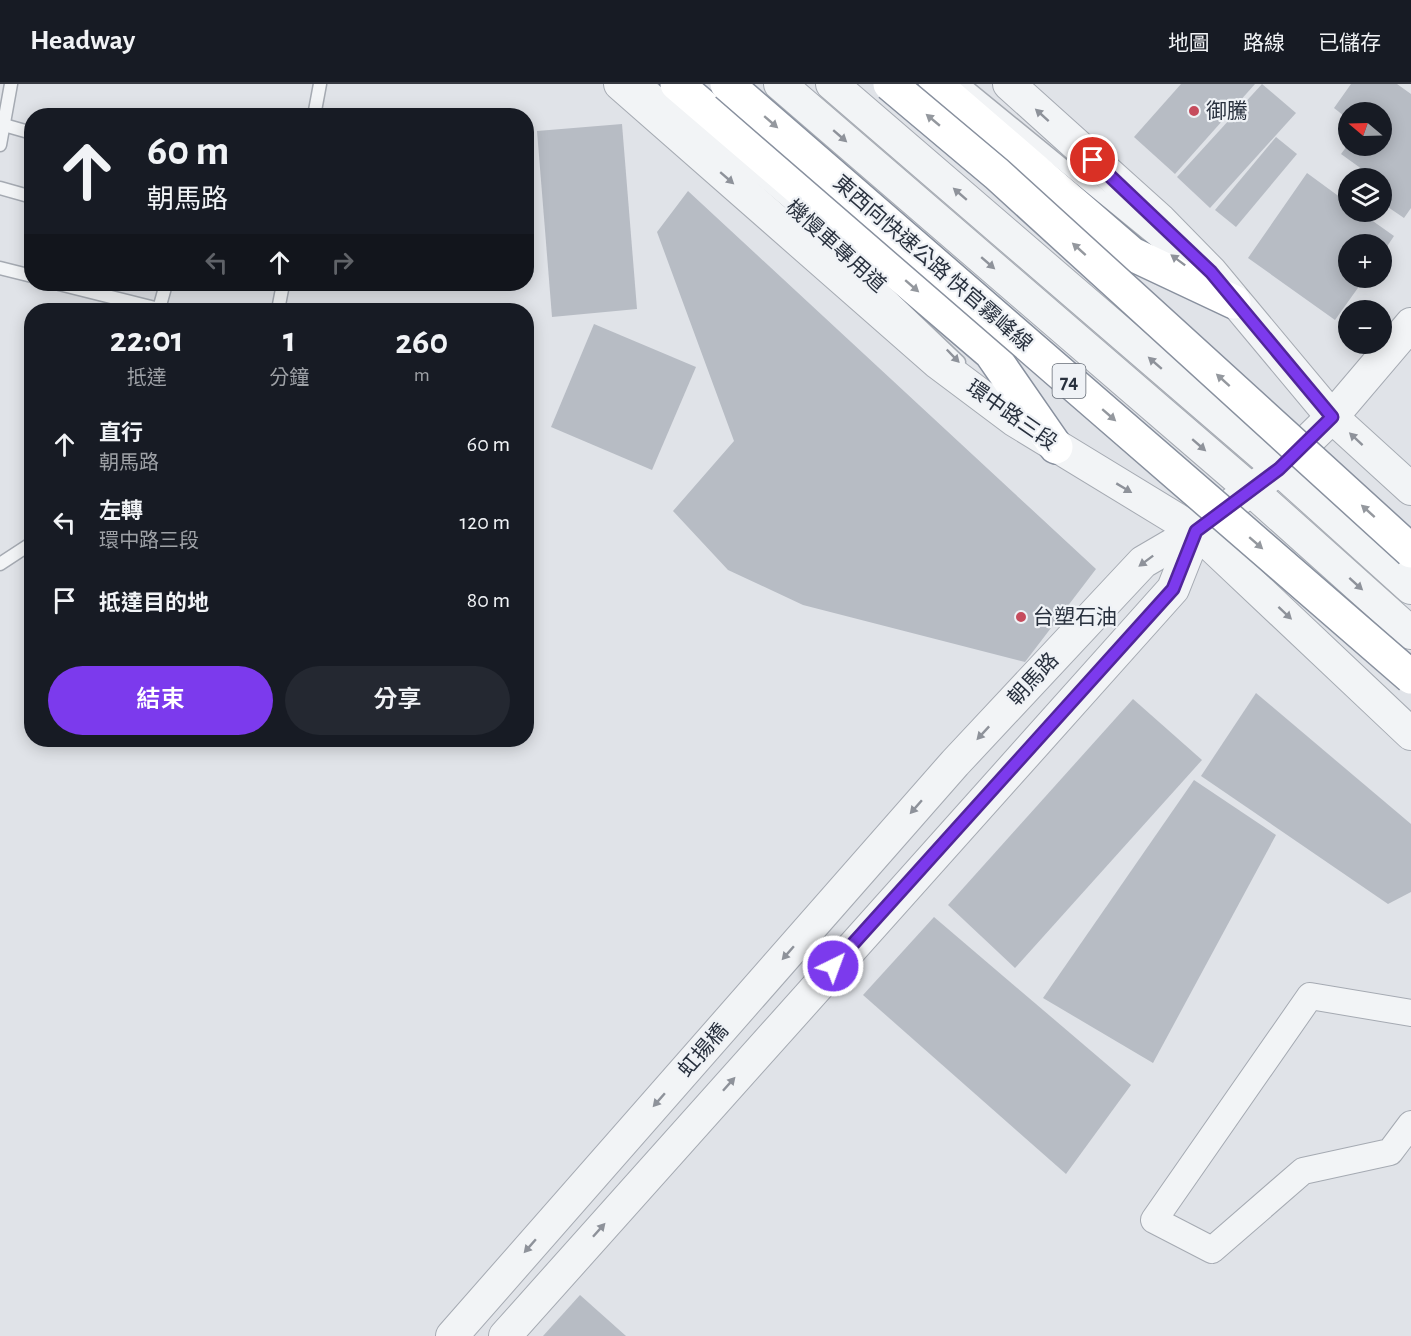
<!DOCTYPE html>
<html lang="zh-TW">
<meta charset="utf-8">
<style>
body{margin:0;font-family:"Alegreya Sans","Noto Sans TC",sans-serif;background:#242831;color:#f1f3f6;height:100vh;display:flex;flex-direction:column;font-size:22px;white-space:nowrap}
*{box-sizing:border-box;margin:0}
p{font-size:20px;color:#9ea1a6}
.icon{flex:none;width:33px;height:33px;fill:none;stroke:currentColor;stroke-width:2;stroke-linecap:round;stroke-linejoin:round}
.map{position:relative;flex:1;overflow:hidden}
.drawer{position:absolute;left:24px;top:219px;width:510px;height:444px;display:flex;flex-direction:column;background:#171b24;border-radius:24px;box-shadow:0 3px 15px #0003}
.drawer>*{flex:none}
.top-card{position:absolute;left:24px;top:24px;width:510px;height:183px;border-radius:24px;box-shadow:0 3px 15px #0003;background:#171b24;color:#f1f3f6;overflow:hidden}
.needle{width:39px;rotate:289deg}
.controls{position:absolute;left:1338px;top:18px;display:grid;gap:12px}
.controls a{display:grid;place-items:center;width:54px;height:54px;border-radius:50%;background:#171b24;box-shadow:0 3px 15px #0003;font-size:30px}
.pin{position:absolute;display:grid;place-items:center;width:51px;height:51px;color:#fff;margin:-26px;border:3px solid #fff;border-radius:50%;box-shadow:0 2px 6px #0007}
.me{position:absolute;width:66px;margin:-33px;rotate:42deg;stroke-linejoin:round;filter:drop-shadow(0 0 4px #0008)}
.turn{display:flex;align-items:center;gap:21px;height:126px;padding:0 24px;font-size:27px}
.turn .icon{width:78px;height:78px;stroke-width:2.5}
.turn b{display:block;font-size:42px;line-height:51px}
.lanes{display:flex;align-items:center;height:57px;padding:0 24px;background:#0003;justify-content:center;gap:30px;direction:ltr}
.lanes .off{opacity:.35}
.eta{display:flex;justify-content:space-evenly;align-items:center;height:102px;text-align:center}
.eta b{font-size:36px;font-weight:600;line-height:42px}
.button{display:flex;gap:12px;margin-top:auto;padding:12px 24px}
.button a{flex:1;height:69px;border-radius:36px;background:#7c3aed;color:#fff;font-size:24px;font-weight:600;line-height:69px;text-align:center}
.button a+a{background:#242831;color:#f1f3f6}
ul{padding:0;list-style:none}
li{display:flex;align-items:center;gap:18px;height:78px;padding:0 24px}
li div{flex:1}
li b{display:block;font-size:22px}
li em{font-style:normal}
header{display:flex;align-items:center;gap:36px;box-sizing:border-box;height:84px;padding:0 30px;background:#171b24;border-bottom:2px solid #363941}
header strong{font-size:28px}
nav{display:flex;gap:33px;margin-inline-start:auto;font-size:21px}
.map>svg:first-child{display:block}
.building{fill:#b7bcc4}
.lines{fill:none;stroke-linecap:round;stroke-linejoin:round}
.service-casing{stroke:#a5aab2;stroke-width:15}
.minor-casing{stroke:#a5aab2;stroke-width:28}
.tertiary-casing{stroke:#a5aab2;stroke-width:34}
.trunk-casing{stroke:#88909e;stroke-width:36}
.service{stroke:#f2f4f6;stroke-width:12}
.minor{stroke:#f2f4f6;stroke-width:26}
.tertiary{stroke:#f2f4f6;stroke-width:32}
.trunk{stroke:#fff;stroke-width:33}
.trunk-bridge-casing{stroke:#88909e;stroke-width:36;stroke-linecap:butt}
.trunk-bridge{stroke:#fff;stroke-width:33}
.oneway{fill:#8e929a}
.oneway2{fill:#94989e}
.route-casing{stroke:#51269a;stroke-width:15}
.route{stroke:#7c3aed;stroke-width:10}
.poi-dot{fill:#c64c5d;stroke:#eff2f6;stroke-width:2}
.labels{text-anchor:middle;stroke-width:4.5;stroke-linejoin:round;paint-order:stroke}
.shield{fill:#eff2f6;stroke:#646b75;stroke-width:1.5}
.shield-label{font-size:20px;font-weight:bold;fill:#29313e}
.poi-label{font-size:21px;fill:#29313e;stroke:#eff2f6;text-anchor:start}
.street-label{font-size:21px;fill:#29313e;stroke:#eff2f6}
</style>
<header>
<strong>Headway</strong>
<nav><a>地圖</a><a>路線</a><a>已儲存</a></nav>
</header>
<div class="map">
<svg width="1411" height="1252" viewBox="0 0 1411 1252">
<rect width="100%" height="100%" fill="#e0e3e8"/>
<!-- building -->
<g class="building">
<polygon points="1181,0 1255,0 1175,90 1134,53"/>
<polygon points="1262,0 1296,29 1210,124 1177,93"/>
<polygon points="1351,0 1397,0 1411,10 1411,124 1404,134 1382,119 1382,94 1362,94 1366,88 1341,70 1347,62 1382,62 1382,28 1348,28 1348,35 1334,24"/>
<polygon points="622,40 637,225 552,233 537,47"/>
<polygon points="1276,53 1297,70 1236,143 1215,126"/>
<polygon points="1307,89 1348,119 1348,128 1360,128 1394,152 1382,170 1382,160 1348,160 1348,194 1365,194 1335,236 1248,174"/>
<polygon points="688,107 1096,485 1025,578 803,521 728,486 673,427 734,357 657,148"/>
<polygon points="594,240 696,283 652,386 551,343"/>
<polygon points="1256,609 1411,740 1411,808 1388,820 1201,692"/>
<polygon points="1133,615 1202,676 1015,884 948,821"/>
<polygon points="1194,696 1276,751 1153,979 1043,914"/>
<polygon points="934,833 1131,1001 1066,1090 863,911"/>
<polygon points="580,1211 626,1252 543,1252"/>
</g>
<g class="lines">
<!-- service casing -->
<g class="service-casing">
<g id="service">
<polyline points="648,0 820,145 959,278"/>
<polyline points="964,0 1183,179"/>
<polyline points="314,32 320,0"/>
<polyline points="4,41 32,49"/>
<polyline points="0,61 11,0"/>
<polyline points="0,104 32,113"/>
<polyline points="0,184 32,192"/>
<polyline points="59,200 159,225 166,200"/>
<polyline points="278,226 283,200"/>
<polyline points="0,480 32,459"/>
</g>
</g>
<!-- minor casing -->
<g class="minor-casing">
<polyline id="minor" points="1411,929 1310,912 1154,1136 1212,1166 1303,1087 1390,1068 1411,1040"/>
</g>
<!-- tertiary casing -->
<g class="tertiary-casing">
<g id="tertiary">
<polyline points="620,0 938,279 1014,336 1196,447 1411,650"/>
<polyline points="780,0 1250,405 1411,549"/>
<polyline points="832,0 1279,385 1411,504"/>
<polyline points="1009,0 1160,136 1211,188 1332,333 1411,405"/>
<polyline points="452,1252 955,679 1143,478 1196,447 1279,385 1332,333 1411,240"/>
<polyline points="505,1252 1173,505 1196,447"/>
</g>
</g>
<!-- trunk casing -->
<g class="trunk-casing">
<g id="trunk">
<polyline points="677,0 991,269 1056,363"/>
<polyline points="935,0 1132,170 1234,218"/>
</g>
</g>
<!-- service -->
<use href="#service" class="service"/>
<!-- minor -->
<use href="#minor" class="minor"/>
<!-- tertiary -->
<use href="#tertiary" class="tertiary"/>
<!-- trunk -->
<use href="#trunk" class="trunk"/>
<!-- trunk-bridge casing -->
<g class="trunk-bridge-casing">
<g id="trunk-bridge">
<polyline points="727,0 1411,593"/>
<polyline points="890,0 997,90 1411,467"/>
</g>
</g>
<!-- trunk-bridge -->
<use href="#trunk-bridge" class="trunk-bridge"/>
</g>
<!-- one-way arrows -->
<defs><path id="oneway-solid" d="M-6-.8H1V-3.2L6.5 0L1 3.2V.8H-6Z" transform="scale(1.5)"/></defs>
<g class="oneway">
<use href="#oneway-solid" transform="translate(1042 31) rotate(-138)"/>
<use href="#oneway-solid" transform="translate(840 52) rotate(41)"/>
<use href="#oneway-solid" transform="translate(727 94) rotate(41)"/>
<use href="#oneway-solid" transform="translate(960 110) rotate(-139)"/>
<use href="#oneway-solid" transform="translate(1178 176) rotate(-143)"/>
<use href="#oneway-solid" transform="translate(988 179) rotate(41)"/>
<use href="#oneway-solid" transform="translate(953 272) rotate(46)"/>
<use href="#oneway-solid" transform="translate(1155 279) rotate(-139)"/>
<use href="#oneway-solid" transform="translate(1356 355) rotate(-137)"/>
<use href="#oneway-solid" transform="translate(1199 361) rotate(41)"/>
<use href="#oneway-solid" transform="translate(1124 404) rotate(31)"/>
<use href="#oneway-solid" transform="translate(1146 477) rotate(143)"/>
<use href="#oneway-solid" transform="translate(1356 500) rotate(42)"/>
<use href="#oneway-solid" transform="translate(1285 529) rotate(43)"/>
<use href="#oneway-solid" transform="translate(983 649) rotate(133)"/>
<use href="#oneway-solid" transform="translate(916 723) rotate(131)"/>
<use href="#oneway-solid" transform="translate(788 869) rotate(131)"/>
<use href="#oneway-solid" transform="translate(729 1000) rotate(-48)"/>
<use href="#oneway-solid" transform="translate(659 1016) rotate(131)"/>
<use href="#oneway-solid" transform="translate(599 1146) rotate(-48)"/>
<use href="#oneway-solid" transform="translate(530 1162) rotate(131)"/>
</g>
<g class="oneway2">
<use href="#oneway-solid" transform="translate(933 36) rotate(-140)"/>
<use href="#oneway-solid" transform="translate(771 38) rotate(41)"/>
<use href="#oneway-solid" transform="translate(1079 165) rotate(-138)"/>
<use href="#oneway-solid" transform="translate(912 202) rotate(41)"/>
<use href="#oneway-solid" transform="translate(1223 296) rotate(-138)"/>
<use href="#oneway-solid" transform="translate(1109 331) rotate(41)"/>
<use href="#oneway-solid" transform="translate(1368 427) rotate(-138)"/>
<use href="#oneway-solid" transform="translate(1256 459) rotate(41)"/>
</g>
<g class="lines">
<!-- route casing -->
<g class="route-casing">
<polyline id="route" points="833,882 1173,505 1196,447 1279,385 1332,333 1211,188 1093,76"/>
</g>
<!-- route -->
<use href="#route" class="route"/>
</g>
<!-- markers -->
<g class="poi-dot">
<circle cx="1194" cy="27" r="6"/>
<circle cx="1021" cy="533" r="6"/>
</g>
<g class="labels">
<!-- shield labels -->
<rect class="shield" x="1052.5" y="280" width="33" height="34" rx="4.5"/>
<g class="shield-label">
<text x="1069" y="304">74</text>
</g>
<!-- poi labels -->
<g class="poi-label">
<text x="1206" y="34">御騰</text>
<text x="1033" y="540">台塑石油</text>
</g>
<!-- street labels -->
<g class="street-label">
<text transform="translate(836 162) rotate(42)" y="7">機慢車專用道</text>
<text transform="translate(933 179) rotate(41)" y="7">東西向快速公路 快官霧峰線</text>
<text transform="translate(1012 331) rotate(35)" y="7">環中路三段</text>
<text transform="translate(1033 595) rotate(-47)" y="7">朝馬路</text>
<text transform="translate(703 966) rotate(-49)" y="7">虹揚橋</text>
</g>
</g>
</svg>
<div class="controls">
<a><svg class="needle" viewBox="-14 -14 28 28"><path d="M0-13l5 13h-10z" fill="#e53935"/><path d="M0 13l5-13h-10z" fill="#9ea1a6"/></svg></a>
<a><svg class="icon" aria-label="layers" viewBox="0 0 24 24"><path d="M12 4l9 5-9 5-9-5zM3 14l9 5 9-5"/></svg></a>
<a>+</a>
<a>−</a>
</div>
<div class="pin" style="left:1093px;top:76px;background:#d93025"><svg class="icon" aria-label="arrive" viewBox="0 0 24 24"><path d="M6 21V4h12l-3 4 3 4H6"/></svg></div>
<svg class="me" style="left:833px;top:882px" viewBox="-20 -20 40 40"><circle r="17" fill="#7c3aed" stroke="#fff" stroke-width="3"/><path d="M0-11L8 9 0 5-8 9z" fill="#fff"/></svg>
<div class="top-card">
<div class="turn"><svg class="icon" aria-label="ahead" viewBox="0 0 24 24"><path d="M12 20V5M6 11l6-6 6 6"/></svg><div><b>60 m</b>朝馬路</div></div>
<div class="lanes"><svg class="icon off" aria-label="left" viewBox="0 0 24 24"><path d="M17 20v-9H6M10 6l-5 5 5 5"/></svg><svg class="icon" aria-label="ahead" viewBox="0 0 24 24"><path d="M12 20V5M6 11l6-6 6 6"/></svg><svg class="icon off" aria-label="right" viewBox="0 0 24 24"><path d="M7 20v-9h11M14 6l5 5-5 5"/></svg></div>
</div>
<section class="drawer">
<div class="eta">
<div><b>22:01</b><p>抵達</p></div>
<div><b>1</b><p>分鐘</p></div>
<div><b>260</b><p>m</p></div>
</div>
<ul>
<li><svg class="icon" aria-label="ahead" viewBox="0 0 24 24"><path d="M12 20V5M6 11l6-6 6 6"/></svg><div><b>直行</b><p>朝馬路</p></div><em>60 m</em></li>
<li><svg class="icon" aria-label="left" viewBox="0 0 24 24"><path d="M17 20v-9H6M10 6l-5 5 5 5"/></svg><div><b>左轉</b><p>環中路三段</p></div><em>120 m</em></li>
<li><svg class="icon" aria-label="arrive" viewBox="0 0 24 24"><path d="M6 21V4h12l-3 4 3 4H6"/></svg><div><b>抵達目的地</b></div><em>80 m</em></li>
</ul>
<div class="button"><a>結束</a><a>分享</a></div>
</section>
</div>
